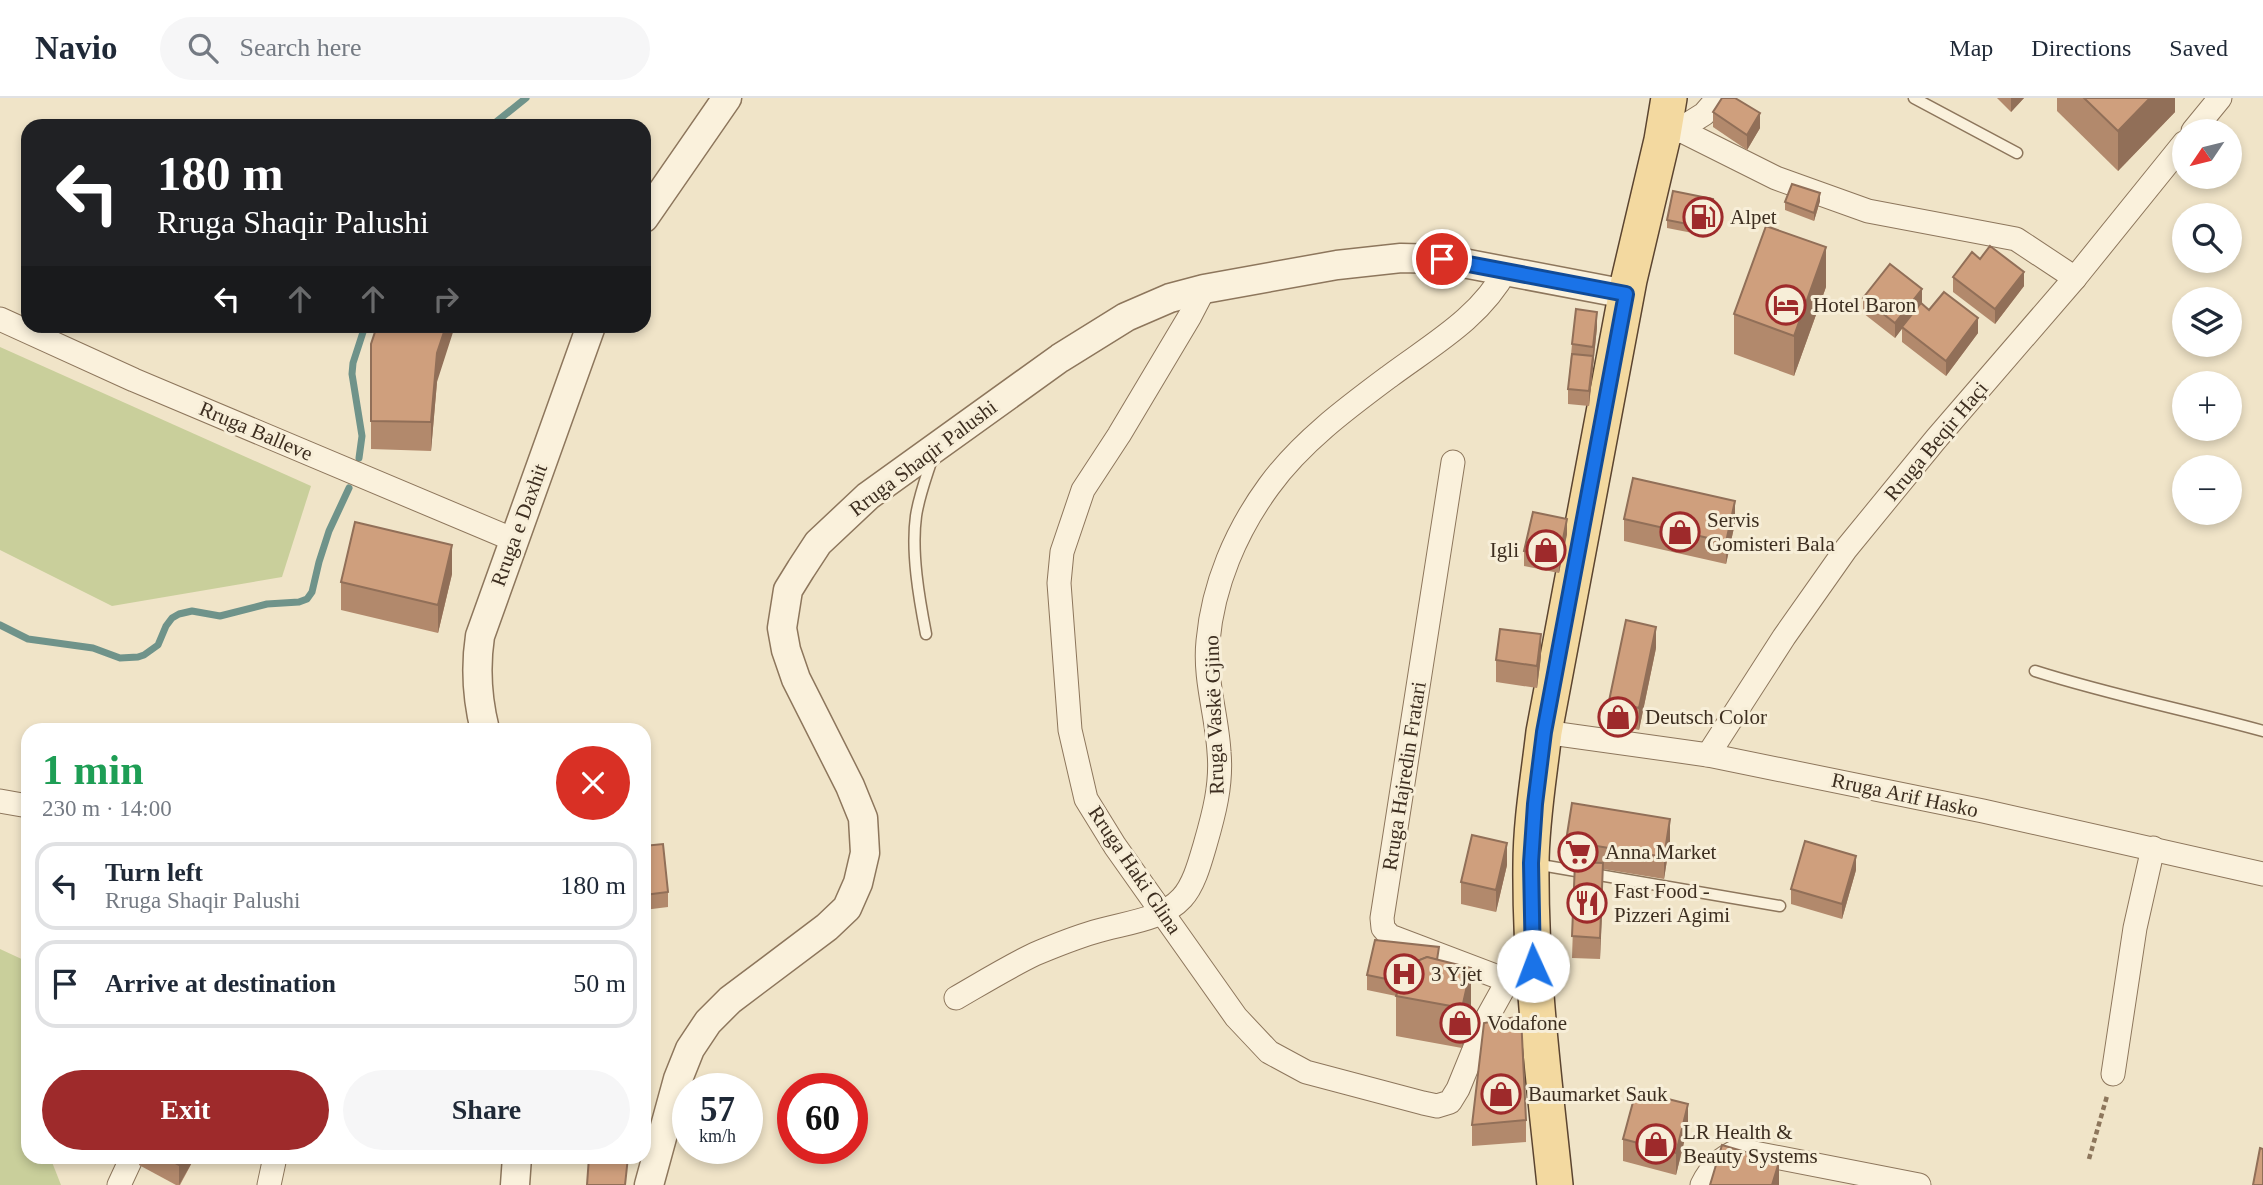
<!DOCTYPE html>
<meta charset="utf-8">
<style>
body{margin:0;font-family:Georgia,serif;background:#f6f6f7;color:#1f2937;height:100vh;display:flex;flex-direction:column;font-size:26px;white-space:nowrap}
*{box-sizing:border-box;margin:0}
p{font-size:23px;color:#747a83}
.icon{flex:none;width:38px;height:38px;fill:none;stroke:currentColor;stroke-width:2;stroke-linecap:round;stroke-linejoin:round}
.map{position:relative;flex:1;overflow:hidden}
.details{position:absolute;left:21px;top:625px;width:630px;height:441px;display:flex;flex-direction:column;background:#fff;border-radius:21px;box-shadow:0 4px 10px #0003}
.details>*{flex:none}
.hud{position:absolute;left:21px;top:21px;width:630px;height:214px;border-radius:21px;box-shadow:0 4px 10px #0003;background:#202124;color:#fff;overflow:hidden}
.needle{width:46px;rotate:235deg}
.buttons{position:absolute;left:2172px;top:21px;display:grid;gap:14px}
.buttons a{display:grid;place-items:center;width:70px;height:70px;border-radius:50%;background:#fff;box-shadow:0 4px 10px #0003;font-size:35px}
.speed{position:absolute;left:672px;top:975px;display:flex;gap:14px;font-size:35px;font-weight:700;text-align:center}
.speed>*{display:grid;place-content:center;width:91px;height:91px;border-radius:50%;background:#fff;box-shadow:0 4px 10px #0003;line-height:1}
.speed small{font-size:18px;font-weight:400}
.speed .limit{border:10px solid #d22;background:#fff;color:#111}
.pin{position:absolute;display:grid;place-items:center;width:60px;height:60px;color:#fff;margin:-30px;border:4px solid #fff;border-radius:50%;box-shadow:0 2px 7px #0007}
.me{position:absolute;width:77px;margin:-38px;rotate:358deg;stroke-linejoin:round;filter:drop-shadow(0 0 5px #0008)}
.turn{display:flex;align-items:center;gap:24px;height:147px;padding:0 21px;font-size:32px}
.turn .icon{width:91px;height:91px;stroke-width:2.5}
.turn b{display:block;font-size:49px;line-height:60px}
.lanes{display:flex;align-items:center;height:66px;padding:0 21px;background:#0003;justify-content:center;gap:35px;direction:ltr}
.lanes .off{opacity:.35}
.round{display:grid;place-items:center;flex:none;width:74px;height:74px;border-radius:37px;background:#f6f6f7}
.headline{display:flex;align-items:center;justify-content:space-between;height:119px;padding:0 21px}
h1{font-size:42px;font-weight:600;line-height:52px;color:#1e9e55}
.action{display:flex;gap:14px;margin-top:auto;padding:14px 21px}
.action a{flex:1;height:80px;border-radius:42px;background:#9e2a2b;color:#fff;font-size:28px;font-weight:600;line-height:80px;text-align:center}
.action a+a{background:#f6f6f7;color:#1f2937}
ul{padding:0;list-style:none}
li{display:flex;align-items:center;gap:21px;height:88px;margin:0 14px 10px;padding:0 7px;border:4px solid #e0e1e3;border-radius:21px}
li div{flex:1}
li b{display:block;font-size:26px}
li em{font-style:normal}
header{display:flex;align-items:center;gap:42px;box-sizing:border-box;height:98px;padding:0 35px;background:#fff;border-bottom:2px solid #e0e1e3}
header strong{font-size:33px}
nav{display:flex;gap:38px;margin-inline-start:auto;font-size:24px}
.search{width:490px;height:63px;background:#f6f6f7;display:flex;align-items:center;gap:18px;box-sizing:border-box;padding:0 24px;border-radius:38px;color:#747a83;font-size:26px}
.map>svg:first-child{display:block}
.green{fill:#c9cf9b}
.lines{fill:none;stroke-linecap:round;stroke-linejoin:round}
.stream{stroke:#6f938a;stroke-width:7}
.service-casing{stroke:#8d765c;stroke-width:13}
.minor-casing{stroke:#8d765c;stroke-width:25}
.tertiary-casing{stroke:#8d765c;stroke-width:31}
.primary-casing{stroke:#5b4430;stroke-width:38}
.path{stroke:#8d765c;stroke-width:4.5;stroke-dasharray:5 3.5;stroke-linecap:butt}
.service{stroke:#faf1dc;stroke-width:10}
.minor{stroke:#faf1dc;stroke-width:23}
.tertiary{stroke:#faf1dc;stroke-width:28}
.primary{stroke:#f3d9a0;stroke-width:35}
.wall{fill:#b2896c}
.shaded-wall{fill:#916f58}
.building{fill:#cf9f7d;stroke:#916f58;stroke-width:2}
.route-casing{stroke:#114b97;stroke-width:18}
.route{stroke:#1a73e8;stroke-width:12}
.labels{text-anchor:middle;stroke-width:6;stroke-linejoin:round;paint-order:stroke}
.poi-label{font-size:21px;fill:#3d2e20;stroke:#f7eed8;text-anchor:start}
.street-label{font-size:21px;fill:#3d2e20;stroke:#f7eed8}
</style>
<header>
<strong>Navio</strong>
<div class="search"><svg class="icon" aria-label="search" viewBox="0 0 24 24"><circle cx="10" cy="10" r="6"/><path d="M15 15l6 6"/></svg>Search here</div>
<nav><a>Map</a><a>Directions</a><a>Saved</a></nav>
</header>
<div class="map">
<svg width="2263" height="1087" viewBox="0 0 2263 1087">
<rect width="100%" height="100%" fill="#f0e4c8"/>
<!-- green -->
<g class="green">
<polygon points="0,249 311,388 282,479 112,508 0,452"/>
<polygon points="0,851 28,864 28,1059 50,1059 61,1087 0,1087"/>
</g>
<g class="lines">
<!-- stream -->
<g class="stream">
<polyline points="491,28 526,0"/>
<polyline points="359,360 362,338 352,276 353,265 365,228"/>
<polyline points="0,527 28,541 93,550 120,560 138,559 144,557 158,547 166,528 172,520 179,516 192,513 220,518 267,506 299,504 307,501 312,494 319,464 329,433 349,390"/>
</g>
<!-- service casing -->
<g class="service-casing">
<g id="service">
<polyline points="1914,0 2017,55"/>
<path d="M 926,536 C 919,500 911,454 916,418 C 919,398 926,380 932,361"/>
<path d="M 2035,573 C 2110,597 2187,612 2263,633"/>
<polyline points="1535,766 1780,808"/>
</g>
</g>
<!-- minor casing -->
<g class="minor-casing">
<g id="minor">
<polyline points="1680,32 1776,80 1868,113 2016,141 2075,180"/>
<polyline points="2193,33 2220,0"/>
<polyline points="1669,38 1704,16 1718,0"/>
<polyline points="1204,191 1190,218 1119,337 1083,392 1062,454 1059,485 1070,632 1086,701 1115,748 1236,919 1269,954 1306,974 1423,1005 1437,1008 1450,1004 1458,991 1487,920 1507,884"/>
<polyline points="0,221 134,282 514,442"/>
<polyline points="1453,364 1382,820 1383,830 1390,838 1522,888"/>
<polyline points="1544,634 1708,657 1983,713 2263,776"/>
<polyline points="1708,657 1784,539 1846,451 1936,341 2075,180 2184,45"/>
<polyline points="0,703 28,708"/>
<path d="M 956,900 C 982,885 1008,869 1035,856 C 1054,848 1074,840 1094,834 C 1122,825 1161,823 1182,800 C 1194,787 1200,764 1205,747 C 1214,716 1222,686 1219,654 C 1217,617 1204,581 1208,543 C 1213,487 1236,433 1269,388 C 1301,344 1347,310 1390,278 C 1433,246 1480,220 1506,172"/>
<polyline points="2113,976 2135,830 2153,750"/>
<polyline points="119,1087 132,1059"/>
<polyline points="269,1087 275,1059"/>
<path d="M 1702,1087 C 1711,1069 1721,1060 1739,1052 L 1919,1087"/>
</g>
</g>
<!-- tertiary casing -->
<g class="tertiary-casing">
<g id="tertiary">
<polyline points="644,120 727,0"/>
<path d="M 485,632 C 477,600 475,571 480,538 L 591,228"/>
<polyline points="515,1087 517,1059"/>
<polyline points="649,1087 678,981 690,951 708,924 730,902 827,829 847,810 858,785 865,755 863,720 850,688 796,581 786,552 782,530 788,492 801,471 818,445 868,398 1060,260 1126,219 1170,200 1204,191 1337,167 1401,160 1442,161 1626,196"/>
</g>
</g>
<!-- primary casing -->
<g class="primary-casing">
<path id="primary" d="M 1555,1087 C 1544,981 1530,874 1531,767 C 1531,723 1539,678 1544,634 L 1629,182 L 1662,42 L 1669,0"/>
</g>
<!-- path -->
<polyline class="path" points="2089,1061 2107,998"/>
<!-- service -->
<use href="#service" class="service"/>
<!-- minor -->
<use href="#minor" class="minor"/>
<!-- tertiary -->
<use href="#tertiary" class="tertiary"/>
<!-- primary -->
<use href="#primary" class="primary"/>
</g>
<!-- wall -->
<g class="wall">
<polygon points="1997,0 2024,0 2011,14"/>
<polygon points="2057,0 2175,0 2175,14 2118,73 2057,13"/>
<polygon points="1713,14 1760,30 1747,52 1713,29"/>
<polygon points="1820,103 1814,123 1785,112 1785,104"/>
<polygon points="1713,109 1708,138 1667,130 1667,122"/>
<polygon points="1980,161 2024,188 1995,226 1953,194 1953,179"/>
<polygon points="1826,189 1794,278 1734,256 1734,216"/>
<polygon points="1863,200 1921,206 1929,212 1978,235 1946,278 1902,244 1902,230 1895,240 1863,215"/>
<polygon points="1597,229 1589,308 1568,306 1568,291 1572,246"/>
<polygon points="371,246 437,284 431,353 371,351"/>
<polygon points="1624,421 1735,425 1726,466 1624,443"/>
<polygon points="1567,436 1559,475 1524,468 1524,453"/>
<polygon points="452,476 438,535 341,512 341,484"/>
<polygon points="1656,550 1639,632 1609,625 1609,603"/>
<polygon points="1541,558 1537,590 1496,584 1496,562"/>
<polygon points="1566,743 1670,743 1664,781 1603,771 1600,861 1572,860 1575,766 1566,765"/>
<polygon points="644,748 668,794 668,809 644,812"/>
<polygon points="1507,767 1496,814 1461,806 1461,784"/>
<polygon points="1856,772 1842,821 1791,806 1791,791"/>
<polygon points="1439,862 1471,910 1462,950 1396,938 1396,898 1367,892 1367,877"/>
<polygon points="1526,1022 1526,1044 1472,1048 1472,1027"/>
<polygon points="1688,1028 1676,1077 1623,1063 1623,1041"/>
<polygon points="139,1059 195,1059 180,1087 176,1087 139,1067"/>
</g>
<!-- shaded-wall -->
<g class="shaded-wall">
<polygon points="2011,0 2024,0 2011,14"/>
<polygon points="2150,0 2175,0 2175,14 2118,73 2118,33"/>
<polygon points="1760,15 1760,30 1747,52 1747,37"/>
<polygon points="1820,95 1820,103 1814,123 1814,115"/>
<polygon points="1713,101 1713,109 1708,138 1708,130"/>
<polygon points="1826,149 1826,189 1794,278 1794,238"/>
<polygon points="2024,174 2024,188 1995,226 1995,211"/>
<polygon points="1922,191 1922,205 1895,240 1895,225"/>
<polygon points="1597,214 1597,229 1589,308 1589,293"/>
<polygon points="1978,220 1978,235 1946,278 1946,263"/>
<polygon points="446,228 455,228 437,284 431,353 431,324 437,255"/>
<polygon points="1735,403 1735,425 1726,466 1726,444"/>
<polygon points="1567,421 1567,436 1559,475 1559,461"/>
<polygon points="452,447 452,476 438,535 438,507"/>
<polygon points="1656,529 1656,550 1639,632 1639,610"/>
<polygon points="1541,536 1541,558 1537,590 1537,568"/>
<polygon points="1670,721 1670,743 1664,781 1664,759"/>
<polygon points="1507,745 1507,767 1496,814 1496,792"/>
<polygon points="1856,758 1856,772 1842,821 1842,806"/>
<polygon points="1603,765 1603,787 1600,861 1600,840"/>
<polygon points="1471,870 1471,910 1462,950 1462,910"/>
<polygon points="1688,1006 1688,1028 1676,1077 1676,1055"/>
<polygon points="184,1059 195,1059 179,1087 179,1067"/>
<polygon points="1779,1064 1779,1087 1772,1087"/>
</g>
<!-- building -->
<g class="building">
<polygon points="1722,0 1735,0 1760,15 1747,37 1713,14"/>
<polygon points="2084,0 2150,0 2118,33"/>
<polygon points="1792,86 1820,95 1814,115 1785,104"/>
<polygon points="1673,93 1713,101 1708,130 1667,122"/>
<polygon points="1766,128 1826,149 1794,238 1734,216"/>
<polygon points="1990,148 2024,174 1995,211 1953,179 1972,154 1980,161"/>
<polygon points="1890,166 1922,191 1895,225 1863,200"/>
<polygon points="1944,194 1978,220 1946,263 1902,229 1921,205 1929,212"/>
<polygon points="1576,211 1597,214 1593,249 1572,246"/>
<polygon points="377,228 446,228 437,255 431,324 371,323 371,246"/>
<polygon points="1572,256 1593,258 1589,293 1568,291"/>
<polygon points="1633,380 1735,403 1726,444 1624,421"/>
<polygon points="1533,414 1567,421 1559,461 1524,453"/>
<polygon points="355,424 452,447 438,507 341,484"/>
<polygon points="1626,522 1656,529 1639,610 1609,603"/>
<polygon points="1500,531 1541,536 1537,568 1496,562"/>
<polygon points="1572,705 1670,721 1664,759 1566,743"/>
<polygon points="1472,737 1507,745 1496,792 1461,784"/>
<polygon points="1805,743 1856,758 1842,806 1791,791"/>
<polygon points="663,746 668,794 644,797 644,748"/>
<polygon points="1575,764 1603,765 1600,840 1572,838"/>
<polygon points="1375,842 1439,849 1437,862 1427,859 1417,863 1404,876 1401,884 1367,877"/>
<polygon points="1427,859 1471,870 1462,910 1396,898 1404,876 1417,863"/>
<polygon points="1521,918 1526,1022 1472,1027 1484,925"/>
<polygon points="1636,993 1688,1006 1676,1055 1623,1041"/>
<polygon points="1722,1047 1779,1064 1772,1087 1710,1087"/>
<polygon points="2260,1050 2263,1051 2263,1087 2253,1087"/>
<polygon points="164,1059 184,1059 179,1067"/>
<polygon points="589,1059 628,1059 625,1087 587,1087"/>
</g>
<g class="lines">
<!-- route casing -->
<g class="route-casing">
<polyline id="route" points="1442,161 1626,196 1544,634 1535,706 1531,765 1533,868"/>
</g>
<!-- route -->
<use href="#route" class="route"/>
</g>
<!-- icons -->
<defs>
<g id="fuel-ring" transform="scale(2.0125)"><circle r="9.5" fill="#f7eed8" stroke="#9e2a2b" stroke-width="1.5"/><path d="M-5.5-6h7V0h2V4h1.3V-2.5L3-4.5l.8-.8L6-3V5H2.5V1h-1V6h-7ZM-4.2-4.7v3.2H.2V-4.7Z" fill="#9e2a2b"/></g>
<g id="hotel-ring" transform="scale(2.0125)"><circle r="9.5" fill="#f7eed8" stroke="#9e2a2b" stroke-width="1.5"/><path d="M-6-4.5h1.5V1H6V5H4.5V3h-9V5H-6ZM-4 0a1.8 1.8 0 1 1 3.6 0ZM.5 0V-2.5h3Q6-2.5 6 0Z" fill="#9e2a2b"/></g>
<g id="shop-ring" transform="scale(2.0125)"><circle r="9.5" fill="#f7eed8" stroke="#9e2a2b" stroke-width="1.5"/><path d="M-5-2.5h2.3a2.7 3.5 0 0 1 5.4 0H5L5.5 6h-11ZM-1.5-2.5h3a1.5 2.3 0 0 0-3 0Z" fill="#9e2a2b"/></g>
<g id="supermarket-ring" transform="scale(2.0125)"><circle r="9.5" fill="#f7eed8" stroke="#9e2a2b" stroke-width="1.5"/><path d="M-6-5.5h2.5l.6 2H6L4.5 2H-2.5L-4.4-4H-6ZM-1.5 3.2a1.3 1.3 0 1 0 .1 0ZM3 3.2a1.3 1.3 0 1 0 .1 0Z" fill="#9e2a2b"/></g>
<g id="restaurant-ring" transform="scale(2.0125)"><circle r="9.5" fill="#f7eed8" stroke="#9e2a2b" stroke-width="1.5"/><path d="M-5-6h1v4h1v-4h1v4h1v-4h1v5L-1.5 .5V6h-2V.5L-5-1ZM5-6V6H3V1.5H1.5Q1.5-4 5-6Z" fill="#9e2a2b"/></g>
<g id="hospital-ring" transform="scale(2.0125)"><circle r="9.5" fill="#f7eed8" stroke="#9e2a2b" stroke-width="1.5"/><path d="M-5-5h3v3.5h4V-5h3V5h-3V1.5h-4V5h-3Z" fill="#9e2a2b"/></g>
</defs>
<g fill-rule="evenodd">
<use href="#fuel-ring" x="1703" y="119"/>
<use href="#hotel-ring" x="1786" y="207"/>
<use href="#shop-ring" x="1680" y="434"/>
<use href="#shop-ring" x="1546" y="452"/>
<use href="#shop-ring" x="1618" y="619"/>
<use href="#supermarket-ring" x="1578" y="754"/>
<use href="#restaurant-ring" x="1587" y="805"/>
<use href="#hospital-ring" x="1404" y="876"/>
<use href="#shop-ring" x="1460" y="925"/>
<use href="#shop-ring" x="1501" y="996"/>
<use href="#shop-ring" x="1656" y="1046"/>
</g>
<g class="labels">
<!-- poi labels -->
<g class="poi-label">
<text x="1730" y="126">Alpet</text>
<text x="1813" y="214">Hotel Baron</text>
<text x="1707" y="429">Servis<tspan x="1707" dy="24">Gomisteri Bala</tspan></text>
<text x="1519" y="459" text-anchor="end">Igli</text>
<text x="1645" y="626">Deutsch Color</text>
<text x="1605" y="761">Anna Market</text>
<text x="1614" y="800">Fast Food -<tspan x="1614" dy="24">Pizzeri Agimi</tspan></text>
<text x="1431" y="883">3 Yjet</text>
<text x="1487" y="932">Vodafone</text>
<text x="1528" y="1003">Baumarket Sauk</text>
<text x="1683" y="1041">LR Health &amp;<tspan x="1683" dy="24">Beauty Systems</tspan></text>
</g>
<!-- street labels -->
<g class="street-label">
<text transform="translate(256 333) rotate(23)" y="7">Rruga Balleve</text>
<text transform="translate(1936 343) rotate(-50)" y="7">Rruga Beqir Haçi</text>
<text transform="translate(923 360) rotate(-37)" y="7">Rruga Shaqir Palushi</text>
<text transform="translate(519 427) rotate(-70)" y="7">Rruga e Daxhit</text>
<text transform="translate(1214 617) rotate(-92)" y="7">Rruga Vaskë Gjino</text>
<text transform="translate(1404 678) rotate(-81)" y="7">Rruga Hajredin Fratari</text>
<text transform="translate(1905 697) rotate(12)" y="7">Rruga Arif Hasko</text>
<text transform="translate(1135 772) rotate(56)" y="7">Rruga Haki Glina</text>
</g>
</g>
</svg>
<div class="buttons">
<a><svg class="needle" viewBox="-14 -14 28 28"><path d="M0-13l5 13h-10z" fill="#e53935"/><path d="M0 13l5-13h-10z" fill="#747a83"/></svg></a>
<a><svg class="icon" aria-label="search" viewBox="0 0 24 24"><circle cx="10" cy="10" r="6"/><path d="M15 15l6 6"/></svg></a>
<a><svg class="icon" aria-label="layers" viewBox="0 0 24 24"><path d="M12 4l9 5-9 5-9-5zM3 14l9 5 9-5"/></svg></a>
<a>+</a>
<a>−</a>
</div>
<div class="speed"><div>57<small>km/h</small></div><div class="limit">60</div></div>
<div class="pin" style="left:1442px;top:161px;background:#d93025"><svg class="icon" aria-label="arrive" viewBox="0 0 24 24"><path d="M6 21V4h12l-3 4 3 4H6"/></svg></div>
<svg class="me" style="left:1533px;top:868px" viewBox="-20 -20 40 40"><circle r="19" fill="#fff"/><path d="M0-13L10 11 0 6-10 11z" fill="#1a73e8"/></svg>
<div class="hud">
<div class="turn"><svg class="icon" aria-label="left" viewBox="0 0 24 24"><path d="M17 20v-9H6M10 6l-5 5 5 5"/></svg><div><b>180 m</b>Rruga Shaqir Palushi</div></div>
<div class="lanes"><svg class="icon" aria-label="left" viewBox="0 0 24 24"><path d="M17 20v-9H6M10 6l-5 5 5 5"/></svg><svg class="icon off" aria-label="ahead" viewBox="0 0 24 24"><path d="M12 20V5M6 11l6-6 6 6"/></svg><svg class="icon off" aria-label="ahead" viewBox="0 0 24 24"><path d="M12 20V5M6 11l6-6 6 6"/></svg><svg class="icon off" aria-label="right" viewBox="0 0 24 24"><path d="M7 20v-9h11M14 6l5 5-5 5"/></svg></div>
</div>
<section class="details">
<div class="headline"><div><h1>1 min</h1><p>230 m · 14:00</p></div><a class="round" style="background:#d93025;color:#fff"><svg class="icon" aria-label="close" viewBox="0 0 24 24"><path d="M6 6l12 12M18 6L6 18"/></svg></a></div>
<ul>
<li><svg class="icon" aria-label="left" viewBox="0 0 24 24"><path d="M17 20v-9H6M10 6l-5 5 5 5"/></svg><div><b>Turn left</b><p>Rruga Shaqir Palushi</p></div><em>180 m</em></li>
<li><svg class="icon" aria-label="arrive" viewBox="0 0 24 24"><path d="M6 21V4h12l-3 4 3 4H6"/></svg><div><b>Arrive at destination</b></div><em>50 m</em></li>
</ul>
<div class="action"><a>Exit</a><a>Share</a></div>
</section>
</div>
